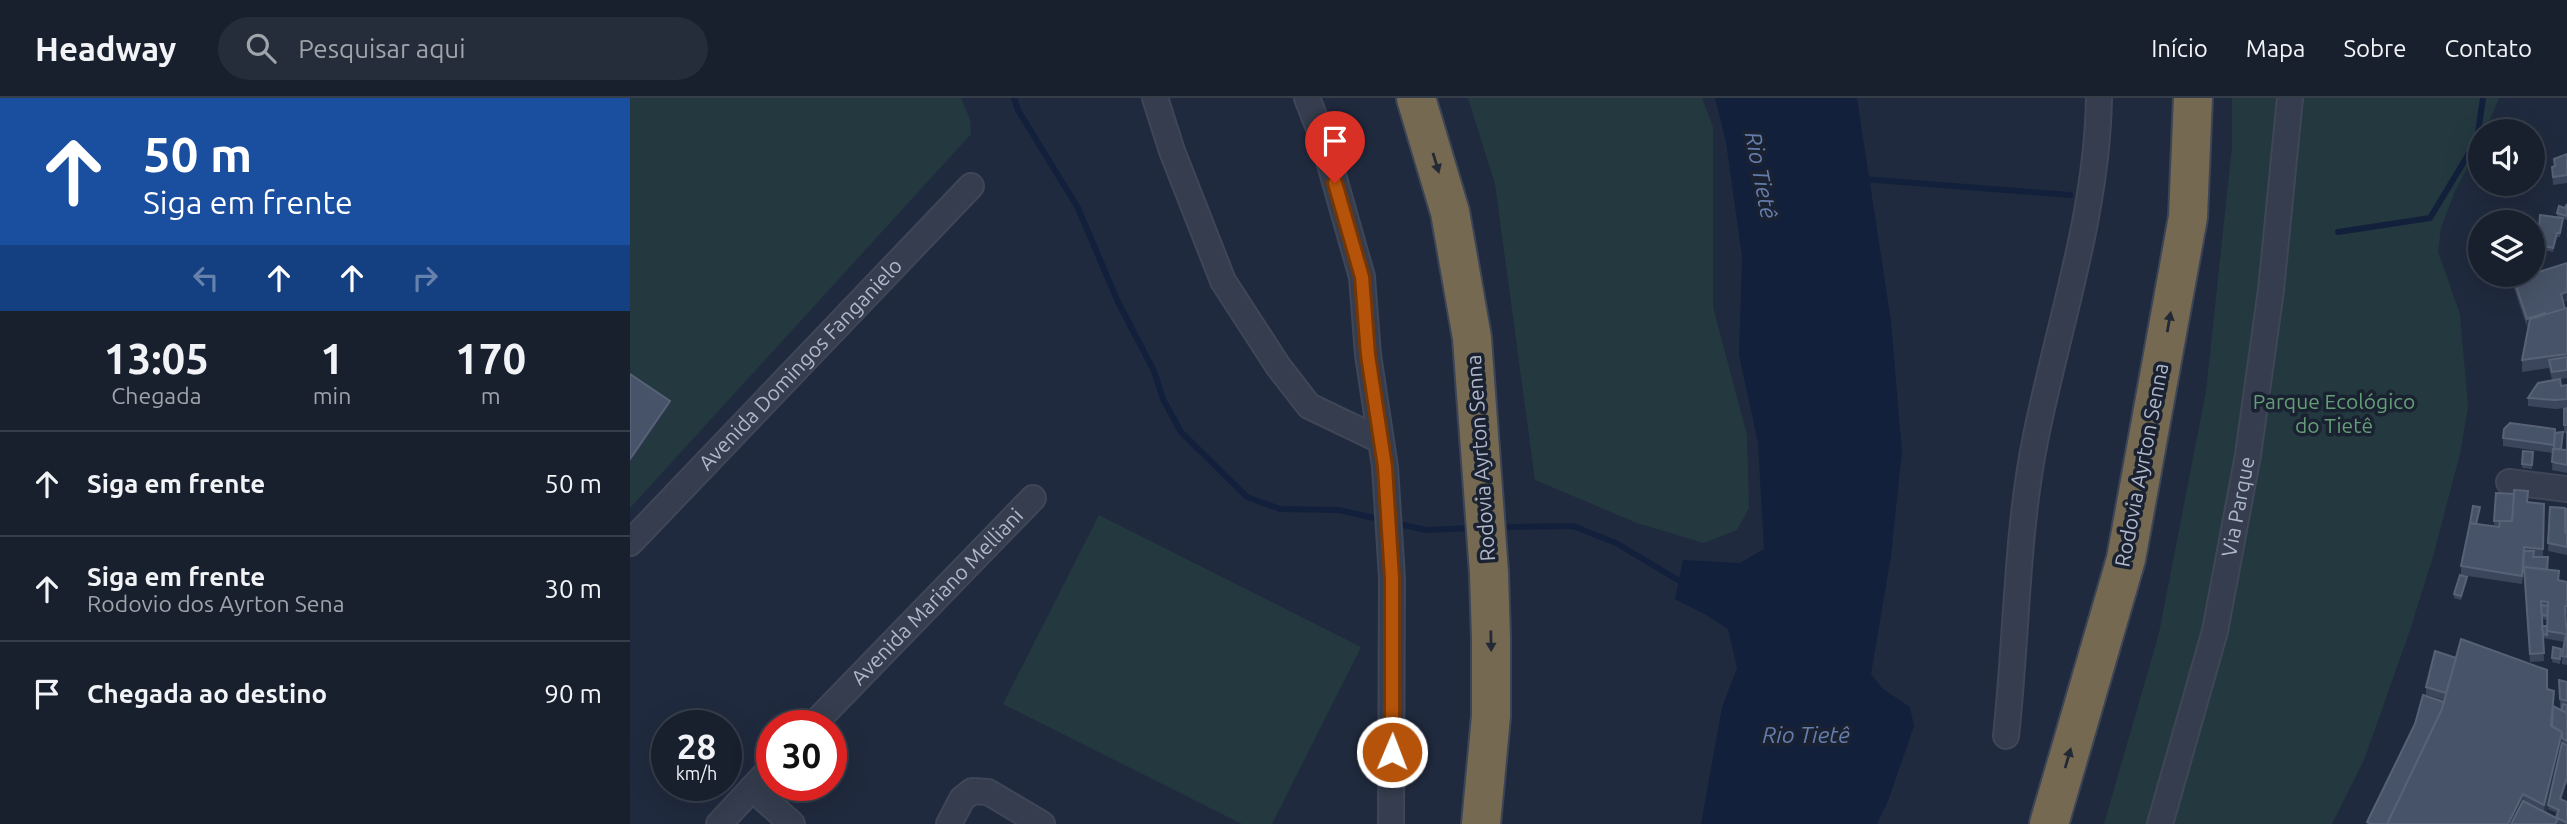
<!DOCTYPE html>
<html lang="pt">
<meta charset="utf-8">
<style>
body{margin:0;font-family:Ubuntu,sans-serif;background:#252d3a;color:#f1f3f6;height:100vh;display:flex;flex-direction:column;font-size:26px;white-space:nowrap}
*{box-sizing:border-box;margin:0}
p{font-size:23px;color:#9fa3aa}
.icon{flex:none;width:38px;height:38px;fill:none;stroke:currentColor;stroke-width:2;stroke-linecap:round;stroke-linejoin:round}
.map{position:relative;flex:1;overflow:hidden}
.details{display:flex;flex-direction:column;background:#18202e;width:630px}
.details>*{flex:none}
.guide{background:#1a4fa0;color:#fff;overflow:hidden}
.fabs{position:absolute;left:1838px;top:21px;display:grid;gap:14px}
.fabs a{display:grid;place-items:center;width:77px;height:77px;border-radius:50%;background:#18202e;box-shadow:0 7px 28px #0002,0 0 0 2px #363e4a;font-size:35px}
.speed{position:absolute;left:21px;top:612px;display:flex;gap:14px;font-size:35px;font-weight:700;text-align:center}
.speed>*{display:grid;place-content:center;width:91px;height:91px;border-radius:50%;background:#18202e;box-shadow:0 7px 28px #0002,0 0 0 2px #363e4a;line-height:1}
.speed small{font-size:18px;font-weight:400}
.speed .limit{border:10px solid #d22;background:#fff;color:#111}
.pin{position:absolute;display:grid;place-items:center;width:60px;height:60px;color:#fff;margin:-72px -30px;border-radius:50% 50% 50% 0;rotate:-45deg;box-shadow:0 0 7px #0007}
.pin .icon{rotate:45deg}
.me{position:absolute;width:77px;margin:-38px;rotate:1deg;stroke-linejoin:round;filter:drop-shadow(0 0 5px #0008)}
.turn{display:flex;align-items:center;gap:24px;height:147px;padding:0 28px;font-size:32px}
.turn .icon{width:91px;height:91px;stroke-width:2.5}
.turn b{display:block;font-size:49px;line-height:60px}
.lanes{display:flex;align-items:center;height:66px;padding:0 28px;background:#0003;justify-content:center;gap:35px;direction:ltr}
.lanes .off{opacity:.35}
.eta{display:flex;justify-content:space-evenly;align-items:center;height:119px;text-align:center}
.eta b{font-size:42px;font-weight:700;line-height:49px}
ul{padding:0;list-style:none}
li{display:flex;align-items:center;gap:21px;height:105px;padding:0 28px;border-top:2px solid #363e4a}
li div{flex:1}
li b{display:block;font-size:26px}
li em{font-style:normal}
header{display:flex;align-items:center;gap:42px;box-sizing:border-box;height:98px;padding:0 35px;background:#18202e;border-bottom:2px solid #363e4a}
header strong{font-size:33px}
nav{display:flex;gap:38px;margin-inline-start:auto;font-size:24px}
.search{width:490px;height:63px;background:#252d3a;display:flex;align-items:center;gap:18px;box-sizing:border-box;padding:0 24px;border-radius:38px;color:#9fa3aa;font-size:26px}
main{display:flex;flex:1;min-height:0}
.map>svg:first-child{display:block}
.green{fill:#23393f}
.water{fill:#13203c}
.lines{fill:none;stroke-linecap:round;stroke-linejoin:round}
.stream{stroke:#13203c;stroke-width:6}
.minor-casing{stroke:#3e4657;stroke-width:28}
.motorway-casing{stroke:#3d4456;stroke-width:42}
.minor{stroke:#353d4e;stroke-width:24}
.motorway{stroke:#756a51;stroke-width:38}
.wall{fill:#3b465c;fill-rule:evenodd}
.shaded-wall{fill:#2b364b}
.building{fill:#475368;stroke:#586277;stroke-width:2}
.oneway{fill:#232935}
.route-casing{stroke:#753606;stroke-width:18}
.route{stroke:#b45309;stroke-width:12}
.labels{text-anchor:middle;stroke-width:7;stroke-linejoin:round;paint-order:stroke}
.street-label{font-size:21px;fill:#b0b7c9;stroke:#1a2232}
.park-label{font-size:21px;fill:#659d77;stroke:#1a2232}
.water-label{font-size:23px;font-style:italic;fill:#657dac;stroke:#1a2232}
</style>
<header>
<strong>Headway</strong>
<div class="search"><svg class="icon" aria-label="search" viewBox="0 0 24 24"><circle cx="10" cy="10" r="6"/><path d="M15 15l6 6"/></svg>Pesquisar aqui</div>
<nav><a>Início</a><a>Mapa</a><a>Sobre</a><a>Contato</a></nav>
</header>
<main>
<section class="details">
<div class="guide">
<div class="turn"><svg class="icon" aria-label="ahead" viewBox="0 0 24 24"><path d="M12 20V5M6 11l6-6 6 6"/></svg><div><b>50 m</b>Siga em frente</div></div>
<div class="lanes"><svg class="icon off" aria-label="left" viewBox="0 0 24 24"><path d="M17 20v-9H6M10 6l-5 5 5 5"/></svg><svg class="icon" aria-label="ahead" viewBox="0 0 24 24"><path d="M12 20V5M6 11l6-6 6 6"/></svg><svg class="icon" aria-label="ahead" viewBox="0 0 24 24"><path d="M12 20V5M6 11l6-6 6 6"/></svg><svg class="icon off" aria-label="right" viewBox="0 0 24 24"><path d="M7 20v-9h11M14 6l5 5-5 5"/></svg></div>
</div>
<div class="eta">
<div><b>13:05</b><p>Chegada</p></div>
<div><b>1</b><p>min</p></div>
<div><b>170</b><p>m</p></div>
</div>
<ul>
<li><svg class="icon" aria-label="ahead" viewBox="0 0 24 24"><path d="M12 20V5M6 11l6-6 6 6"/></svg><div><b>Siga em frente</b></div><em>50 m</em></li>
<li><svg class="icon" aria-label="ahead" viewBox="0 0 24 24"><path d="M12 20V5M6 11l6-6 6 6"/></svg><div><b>Siga em frente</b><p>Rodovio dos Ayrton Sena</p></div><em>30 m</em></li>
<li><svg class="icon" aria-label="arrive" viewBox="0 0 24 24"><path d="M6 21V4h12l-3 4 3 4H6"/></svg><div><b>Chegada ao destino</b></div><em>90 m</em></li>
</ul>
</section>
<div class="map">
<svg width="1937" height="726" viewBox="0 0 1937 726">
<rect width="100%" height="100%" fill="#202a3e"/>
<!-- green -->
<g class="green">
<polygon points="0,0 331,0 340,22 341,36 0,410"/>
<polygon points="838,0 1072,0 1083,29 1083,209 1117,337 1119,410 1107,432 1074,445 1007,425 905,382 865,86"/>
<polygon points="1602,0 1869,0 1855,33 1850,33 1850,46 1825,93 1811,130 1808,154 1830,216 1838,309 1830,356 1802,462 1779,535 1734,662 1702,726 1474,726 1529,535 1576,293 1602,49"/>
<polygon points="469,417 731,549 642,726 612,726 373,606"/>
</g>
<!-- water -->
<polygon class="water" points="1085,0 1227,0 1261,223 1272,353 1261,458 1241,576 1253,591 1280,609 1284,628 1258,703 1247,726 1071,726 1092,609 1107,570 1098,531 1076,517 1045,501 1053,462 1110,465 1134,451 1128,345 1109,257 1112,159 1096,44"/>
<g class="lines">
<!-- stream -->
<g class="stream">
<polyline points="384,0 388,12 448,110 488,204 524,273 533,301 551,334 617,399 650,411 709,412 753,422"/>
<polyline points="1233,81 1440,97"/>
<polyline points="1708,134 1800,120 1847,42 1853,0"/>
<polyline points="764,425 796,432 843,430"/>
<polyline points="868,429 943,428 986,445 1053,485"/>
</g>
<!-- minor casing -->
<g class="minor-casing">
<g id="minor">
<polyline points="525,0 542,53 593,183 648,268 679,308 750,342"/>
<polyline points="677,0 692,38 732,179 738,257 755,369 762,480 761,726"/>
<polyline points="1879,384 1937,391"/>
<path id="s1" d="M 0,445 L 341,88"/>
<path id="s2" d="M 182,628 L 403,400"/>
<path d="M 1376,638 C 1387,538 1386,436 1406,338 C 1429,225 1467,116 1469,0"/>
<polyline points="122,690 162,726"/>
<polyline points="89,726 142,669"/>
<polyline points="319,726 332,701 342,693 358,694 412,726"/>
<path id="s3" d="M 1530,726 L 1585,533 L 1618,357 L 1641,192 L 1660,0"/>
</g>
</g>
<!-- motorway casing -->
<g class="motorway-casing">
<g id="motorway">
<polyline points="786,0 820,114 842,240 859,475 861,541 861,618 851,726"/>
<polyline points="1419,726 1496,461 1558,119 1563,0"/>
</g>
</g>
<!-- minor -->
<use href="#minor" class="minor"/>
<!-- motorway -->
<use href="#motorway" class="motorway"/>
</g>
<!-- wall -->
<g class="wall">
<polygon points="1937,56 1937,85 1923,87 1922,69 1924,68 1924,61"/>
<polygon points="1937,106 1937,122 1933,121 1930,139 1927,139 1923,154 1906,150 1906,166 1902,167 1902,130 1909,131 1927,119 1927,115 1935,110"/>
<polygon points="1937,165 1937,204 1936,203 1933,204 1935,211 1937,210 1937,280 1922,282 1919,270 1892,274 1892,262 1899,229 1897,229 1884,190 1884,182"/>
<polygon points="1937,287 1937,310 1925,311 1898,308 1898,300 1931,288"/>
<polygon points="1937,310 1937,375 1922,372 1923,355 1873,348 1873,340 1925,335 1932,351 1937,352 1937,335 1934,335 1934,311"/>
<polygon points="1893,353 1903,354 1902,371 1892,370"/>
<path d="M 1866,395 L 1897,404 L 1914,406 L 1913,459 L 1904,459 L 1929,482 L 1937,484 L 1937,516 L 1936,516 L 1936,527 L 1937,525 L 1937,567 L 1932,566 L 1932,558 L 1935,544 L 1913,540 L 1914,563 L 1900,564 L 1894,477 L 1893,476 L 1892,486 L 1831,477 L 1831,468 L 1850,414 L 1847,426 L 1869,429 L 1870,428 L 1864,427 ZM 1912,521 L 1917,522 L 1917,528 L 1912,528 Z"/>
<polygon points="1920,409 1936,435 1937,410 1937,457 1918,453"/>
<polygon points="1837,483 1831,502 1824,500 1824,496"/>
<polygon points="1923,549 1931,555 1930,566 1922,564"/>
<path d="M 1929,582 L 1937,584 L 1937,687 L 1936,686 L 1931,702 L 1937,704 L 1937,726 L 1737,726 L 1737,724 L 1785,626 L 1814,604 L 1814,602 L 1796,597 L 1796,589 L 1917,591 L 1924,609 L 1931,612 L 1932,610 L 1930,609 ZM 1918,704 L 1918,711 L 1927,715 L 1926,720 L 1916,715 Z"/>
</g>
<!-- shaded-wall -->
<g class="shaded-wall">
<polygon points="1937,194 1936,203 1931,205 1931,196"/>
<polygon points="1915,215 1915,223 1897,229 1897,221"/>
<polygon points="40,303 40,307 0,366 0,361"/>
<polygon points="1932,634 1932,649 1914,722 1914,707"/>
<polygon points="1893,696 1893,712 1886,726 1878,726"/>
</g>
<!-- building -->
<g class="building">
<polygon points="1937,56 1937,77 1923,79 1922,69 1925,68 1924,61"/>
<polygon points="1937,106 1937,118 1927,115 1929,108 1935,110"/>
<polygon points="1910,117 1933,120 1930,135 1927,135 1923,150 1902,145 1902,130 1909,131"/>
<rect x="1902" y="148" width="4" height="14"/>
<polygon points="1937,165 1937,194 1931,196 1935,211 1915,217 1915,215 1897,221 1884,182"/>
<polygon points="1937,210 1937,256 1892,262 1900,221"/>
<polygon points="1937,259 1937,272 1922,274 1919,262"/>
<polygon points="0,276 40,303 0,361"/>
<polygon points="1930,281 1931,288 1937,287 1937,301 1925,302 1898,300 1908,285"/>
<polygon points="1937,310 1937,327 1934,327 1934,311"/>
<polygon points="1880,325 1925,331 1924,347 1873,340 1874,331"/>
<polygon points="1937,333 1937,367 1922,364 1923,351 1937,352"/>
<polygon points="1933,334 1931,351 1924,351 1925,335"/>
<polygon points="1893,353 1903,354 1902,367 1892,366"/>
<polygon points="1884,392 1898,393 1897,404 1914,406 1913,451 1894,449 1892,478 1831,468 1840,425 1869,429 1870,423 1882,423"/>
<polygon points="1866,395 1884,396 1882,423 1864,423"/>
<polygon points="1843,408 1850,409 1846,426 1840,425"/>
<polygon points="1920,409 1935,410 1935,434 1937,435 1937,449 1918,445"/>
<polygon points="1937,410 1937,435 1936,435"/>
<polygon points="1894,453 1904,453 1903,459 1918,459 1917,472 1894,469 1895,473 1893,473"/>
<polygon points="1894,469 1929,473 1928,482 1937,484 1937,508 1935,508 1936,527 1937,525 1937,559 1932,558 1936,536 1917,533 1918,504 1911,503 1914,555 1900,556"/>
<polygon points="1830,477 1837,479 1831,498 1824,496"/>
<polygon points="1911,507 1918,508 1917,518 1912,517"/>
<polygon points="1912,528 1917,528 1917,537 1913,536"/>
<polygon points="1831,541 1917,572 1917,591 1924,593 1921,628 1932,634 1914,707 1893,696 1878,726 1757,726 1812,611"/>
<polygon points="1923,549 1931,551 1930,561 1922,560"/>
<polygon points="1805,553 1826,560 1816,595 1796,589"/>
<polygon points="1929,582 1937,584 1937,603 1930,601"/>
<polygon points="1793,597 1814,604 1812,611 1757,726 1741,726 1737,724 1785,626"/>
<polygon points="1933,606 1937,607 1937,615 1931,612"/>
<polygon points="1923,608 1937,615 1937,643 1932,640 1932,634 1922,628"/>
<polygon points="1932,645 1937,647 1937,683 1936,682 1930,701 1937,704 1937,725 1926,719 1929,712 1918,707"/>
<polygon points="1893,703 1928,721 1925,726 1881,726"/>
</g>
<!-- one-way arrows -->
<defs><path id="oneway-solid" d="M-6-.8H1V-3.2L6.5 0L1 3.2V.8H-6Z" transform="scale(1.75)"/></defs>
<g class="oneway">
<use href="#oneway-solid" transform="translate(806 65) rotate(73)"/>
<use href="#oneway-solid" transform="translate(1539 224) rotate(-80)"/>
<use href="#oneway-solid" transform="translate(861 543) rotate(89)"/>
<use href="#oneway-solid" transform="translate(1438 660) rotate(-74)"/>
</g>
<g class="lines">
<!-- route casing -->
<g class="route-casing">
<polyline id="route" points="705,85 732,179 738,257 755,369 762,480 762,654"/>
</g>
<!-- route -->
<use href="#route" class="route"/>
</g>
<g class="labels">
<!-- street labels -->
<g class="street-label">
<text dy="7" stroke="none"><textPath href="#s1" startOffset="247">Avenida Domingos Fanganielo</textPath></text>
<text transform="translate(851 360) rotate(-94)" y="7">Rodovia Ayrton Senna</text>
<text transform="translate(1512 367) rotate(-79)" y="7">Rodovia Ayrton Senna</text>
<text dy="7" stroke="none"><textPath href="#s3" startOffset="327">Via Parque</textPath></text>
<text dy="7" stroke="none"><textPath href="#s2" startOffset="180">Avenida Mariano Melliani</textPath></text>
</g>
<!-- park labels -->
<g class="park-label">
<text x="1704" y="311">Parque Ecológico<tspan x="1704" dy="24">do Tietê</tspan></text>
</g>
<!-- water labels -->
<g class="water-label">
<text transform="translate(1131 77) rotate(79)" y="8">Rio Tietê</text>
<text x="1176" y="645">Rio Tietê</text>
</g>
</g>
</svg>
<div class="fabs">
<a><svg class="icon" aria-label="sound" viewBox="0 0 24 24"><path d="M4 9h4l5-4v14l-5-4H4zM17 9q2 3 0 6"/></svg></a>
<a><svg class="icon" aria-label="layers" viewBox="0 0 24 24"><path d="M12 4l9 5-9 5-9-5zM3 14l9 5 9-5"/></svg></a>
</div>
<div class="speed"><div>28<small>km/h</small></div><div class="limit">30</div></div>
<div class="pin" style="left:705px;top:85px;background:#d93025"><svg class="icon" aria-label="arrive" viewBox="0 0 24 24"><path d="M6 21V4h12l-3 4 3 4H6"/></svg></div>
<svg class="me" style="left:762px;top:654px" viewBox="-20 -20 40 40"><circle r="17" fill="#b45309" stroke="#fff" stroke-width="3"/><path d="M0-11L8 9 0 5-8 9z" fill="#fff"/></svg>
</div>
</main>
